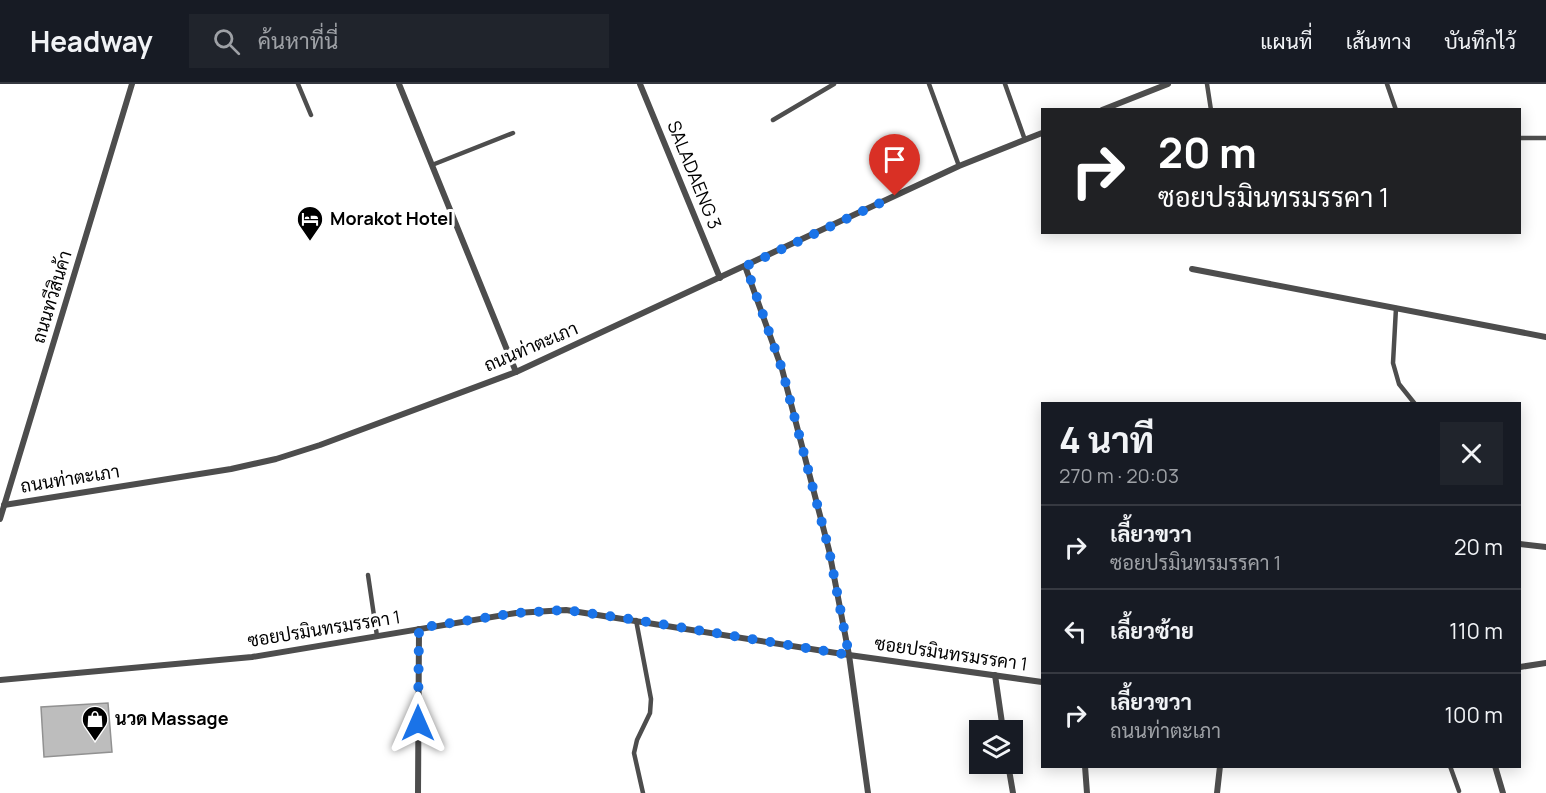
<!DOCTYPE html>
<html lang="th">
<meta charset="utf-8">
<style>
body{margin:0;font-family:Manrope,Sarabun,sans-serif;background:#20242c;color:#f1f3f6;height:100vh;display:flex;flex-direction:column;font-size:22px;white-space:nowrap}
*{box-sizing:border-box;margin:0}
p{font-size:20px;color:#9ea1a6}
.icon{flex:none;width:33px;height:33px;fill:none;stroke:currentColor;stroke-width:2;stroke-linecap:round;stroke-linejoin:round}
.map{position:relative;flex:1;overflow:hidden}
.drawer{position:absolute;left:1041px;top:318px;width:480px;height:366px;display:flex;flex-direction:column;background:#171b24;border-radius:0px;box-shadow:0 3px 15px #0003}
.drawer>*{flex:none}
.hud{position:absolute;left:1041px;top:24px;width:480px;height:126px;border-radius:0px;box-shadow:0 3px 15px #0003;background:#202124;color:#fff;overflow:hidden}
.buttons{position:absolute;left:969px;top:636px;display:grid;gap:12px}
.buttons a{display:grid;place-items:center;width:54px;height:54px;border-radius:0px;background:#171b24;box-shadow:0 3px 15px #0003;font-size:30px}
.pin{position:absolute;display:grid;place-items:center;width:51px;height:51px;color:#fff;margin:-62px -26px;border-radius:50% 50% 50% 0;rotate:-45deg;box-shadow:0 0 6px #0007}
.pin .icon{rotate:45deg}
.me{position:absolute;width:66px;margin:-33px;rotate:0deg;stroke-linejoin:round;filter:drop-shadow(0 0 4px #0008)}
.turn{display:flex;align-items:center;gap:21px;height:126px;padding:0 18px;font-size:27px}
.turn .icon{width:78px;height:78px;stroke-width:2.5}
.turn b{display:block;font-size:42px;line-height:51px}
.round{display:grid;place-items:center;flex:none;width:63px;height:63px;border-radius:0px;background:#20242c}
.head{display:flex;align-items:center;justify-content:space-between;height:102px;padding:0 18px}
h1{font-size:36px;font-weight:700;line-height:45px}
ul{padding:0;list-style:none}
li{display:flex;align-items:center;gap:18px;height:84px;padding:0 18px;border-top:2px solid #363941}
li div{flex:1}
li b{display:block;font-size:22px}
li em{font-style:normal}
header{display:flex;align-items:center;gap:36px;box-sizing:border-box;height:84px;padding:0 30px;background:#171b24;border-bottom:2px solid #363941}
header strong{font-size:28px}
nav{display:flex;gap:33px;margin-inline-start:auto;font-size:21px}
.search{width:420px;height:54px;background:#20242c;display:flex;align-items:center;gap:15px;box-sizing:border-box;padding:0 21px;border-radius:0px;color:#9ea1a6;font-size:22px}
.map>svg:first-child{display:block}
.building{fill:#bdbdbd;stroke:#919191;stroke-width:1.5}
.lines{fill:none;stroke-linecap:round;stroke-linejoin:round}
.lane{stroke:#4d4d4d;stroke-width:4.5}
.street{stroke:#4d4d4d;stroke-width:6}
.route{stroke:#1a73e8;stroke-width:10;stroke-dasharray:0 18}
.labels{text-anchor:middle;stroke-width:6;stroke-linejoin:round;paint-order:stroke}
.street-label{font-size:18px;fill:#000;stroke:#fff}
.poi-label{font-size:18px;font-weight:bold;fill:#000;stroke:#fff;text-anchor:start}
</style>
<header>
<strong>Headway</strong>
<div class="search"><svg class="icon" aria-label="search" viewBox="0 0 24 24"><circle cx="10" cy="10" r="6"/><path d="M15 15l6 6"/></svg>ค้นหาที่นี่</div>
<nav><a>แผนที่</a><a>เส้นทาง</a><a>บันทึกไว้</a></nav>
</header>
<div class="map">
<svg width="1546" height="709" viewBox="0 0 1546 709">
<rect width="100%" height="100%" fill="#fff"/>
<!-- building -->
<polygon class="building" points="108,619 112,668 44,673 41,623"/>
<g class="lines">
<!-- lane -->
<g class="lane">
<polyline points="298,0 311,31"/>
<polyline points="929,0 959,82"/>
<polyline points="1005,0 1025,56"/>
<polyline points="1207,0 1211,26"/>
<polyline points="1387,0 1396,26"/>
<polyline points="773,36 834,0"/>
<polyline points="1520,54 1546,54"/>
<polyline points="432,81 513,49"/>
<polyline points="1396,224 1393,279 1399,300 1415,320"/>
<polyline points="368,491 377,552"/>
<polyline points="636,536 651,615 650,629 637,656 634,669 643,709"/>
<polyline points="1450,682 1459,707"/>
</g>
<!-- street -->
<g class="street">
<polyline points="399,0 516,288"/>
<polyline points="640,0 720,194"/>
<polyline points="1102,26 1168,0"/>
<polyline points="745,182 782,285 829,466 849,571 868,709"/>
<polyline points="1192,185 1546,253"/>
<polyline points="4,421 231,385 276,375 320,361 516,288 959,82 1042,49"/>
<polyline points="0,435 132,0"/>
<polyline points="1520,460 1546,463"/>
<polyline points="1520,583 1546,579"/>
<polyline points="995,591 1003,646"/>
<polyline points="0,596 252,573 516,529 566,526 849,571 1042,598"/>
<polyline points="1008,680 1013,709"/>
<polyline points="1085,682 1087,709"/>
<polyline points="1495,682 1503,709"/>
<polyline points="418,709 419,545"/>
<polyline points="1217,709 1220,682"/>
</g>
</g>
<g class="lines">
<!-- route -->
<polyline class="route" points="418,639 419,544 516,529 566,526 636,536 849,571 829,466 782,285 746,182 895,112"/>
</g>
<!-- icons -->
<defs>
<g id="hotel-pin" transform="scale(1.35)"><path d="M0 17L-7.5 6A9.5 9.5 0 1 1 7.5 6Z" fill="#000" stroke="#fff"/><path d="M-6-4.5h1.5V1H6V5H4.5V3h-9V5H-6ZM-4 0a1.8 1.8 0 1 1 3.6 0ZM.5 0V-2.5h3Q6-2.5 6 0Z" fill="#fff"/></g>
<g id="shop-pin" transform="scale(1.35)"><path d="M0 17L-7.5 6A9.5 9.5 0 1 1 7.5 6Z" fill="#000" stroke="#fff"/><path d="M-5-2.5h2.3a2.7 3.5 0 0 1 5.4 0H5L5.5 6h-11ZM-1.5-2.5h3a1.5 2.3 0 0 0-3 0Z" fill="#fff"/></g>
</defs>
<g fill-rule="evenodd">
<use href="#hotel-pin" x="310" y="135"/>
<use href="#shop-pin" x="95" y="635"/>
</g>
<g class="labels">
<!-- street labels -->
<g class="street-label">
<text transform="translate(694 91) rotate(68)" y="6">SALADAENG 3</text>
<text transform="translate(52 213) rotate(-73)" y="6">ถนนทวีสินค้า</text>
<text transform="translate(531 263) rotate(-23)" y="6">ถนนท่าตะเภา</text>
<text transform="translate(70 395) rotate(-9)" y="6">ถนนท่าตะเภา</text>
<text transform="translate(324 545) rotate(-9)" y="6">ซอยปรมินทรมรรคา 1</text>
<text transform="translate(951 570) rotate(8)" y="6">ซอยปรมินทรมรรคา 1</text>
</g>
<!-- poi labels -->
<g class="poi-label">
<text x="330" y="141">Morakot Hotel</text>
<text x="115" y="641">นวด Massage</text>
</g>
</g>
</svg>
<div class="buttons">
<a><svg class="icon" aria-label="layers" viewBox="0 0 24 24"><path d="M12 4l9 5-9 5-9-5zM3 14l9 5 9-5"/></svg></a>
</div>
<div class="pin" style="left:895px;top:112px;background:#d93025"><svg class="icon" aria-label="arrive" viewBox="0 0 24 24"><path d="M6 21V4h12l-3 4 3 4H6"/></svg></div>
<svg class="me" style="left:418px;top:639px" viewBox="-20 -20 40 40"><path d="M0-17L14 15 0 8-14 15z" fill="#1a73e8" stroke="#fff" stroke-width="4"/></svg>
<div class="hud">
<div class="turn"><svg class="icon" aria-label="right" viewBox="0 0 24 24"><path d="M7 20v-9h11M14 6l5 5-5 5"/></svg><div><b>20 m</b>ซอยปรมินทรมรรคา 1</div></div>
</div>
<section class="drawer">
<div class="head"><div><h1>4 นาที</h1><p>270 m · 20:03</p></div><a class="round"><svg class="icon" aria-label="close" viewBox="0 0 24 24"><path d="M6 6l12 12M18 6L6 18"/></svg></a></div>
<ul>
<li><svg class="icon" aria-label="right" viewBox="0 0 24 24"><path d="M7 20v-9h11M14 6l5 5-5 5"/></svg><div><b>เลี้ยวขวา</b><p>ซอยปรมินทรมรรคา 1</p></div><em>20 m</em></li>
<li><svg class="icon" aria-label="left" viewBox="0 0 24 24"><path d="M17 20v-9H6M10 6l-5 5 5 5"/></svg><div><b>เลี้ยวซ้าย</b></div><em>110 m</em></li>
<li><svg class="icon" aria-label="right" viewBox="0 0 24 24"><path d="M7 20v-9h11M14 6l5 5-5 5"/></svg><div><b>เลี้ยวขวา</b><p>ถนนท่าตะเภา</p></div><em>100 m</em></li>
</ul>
</section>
</div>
